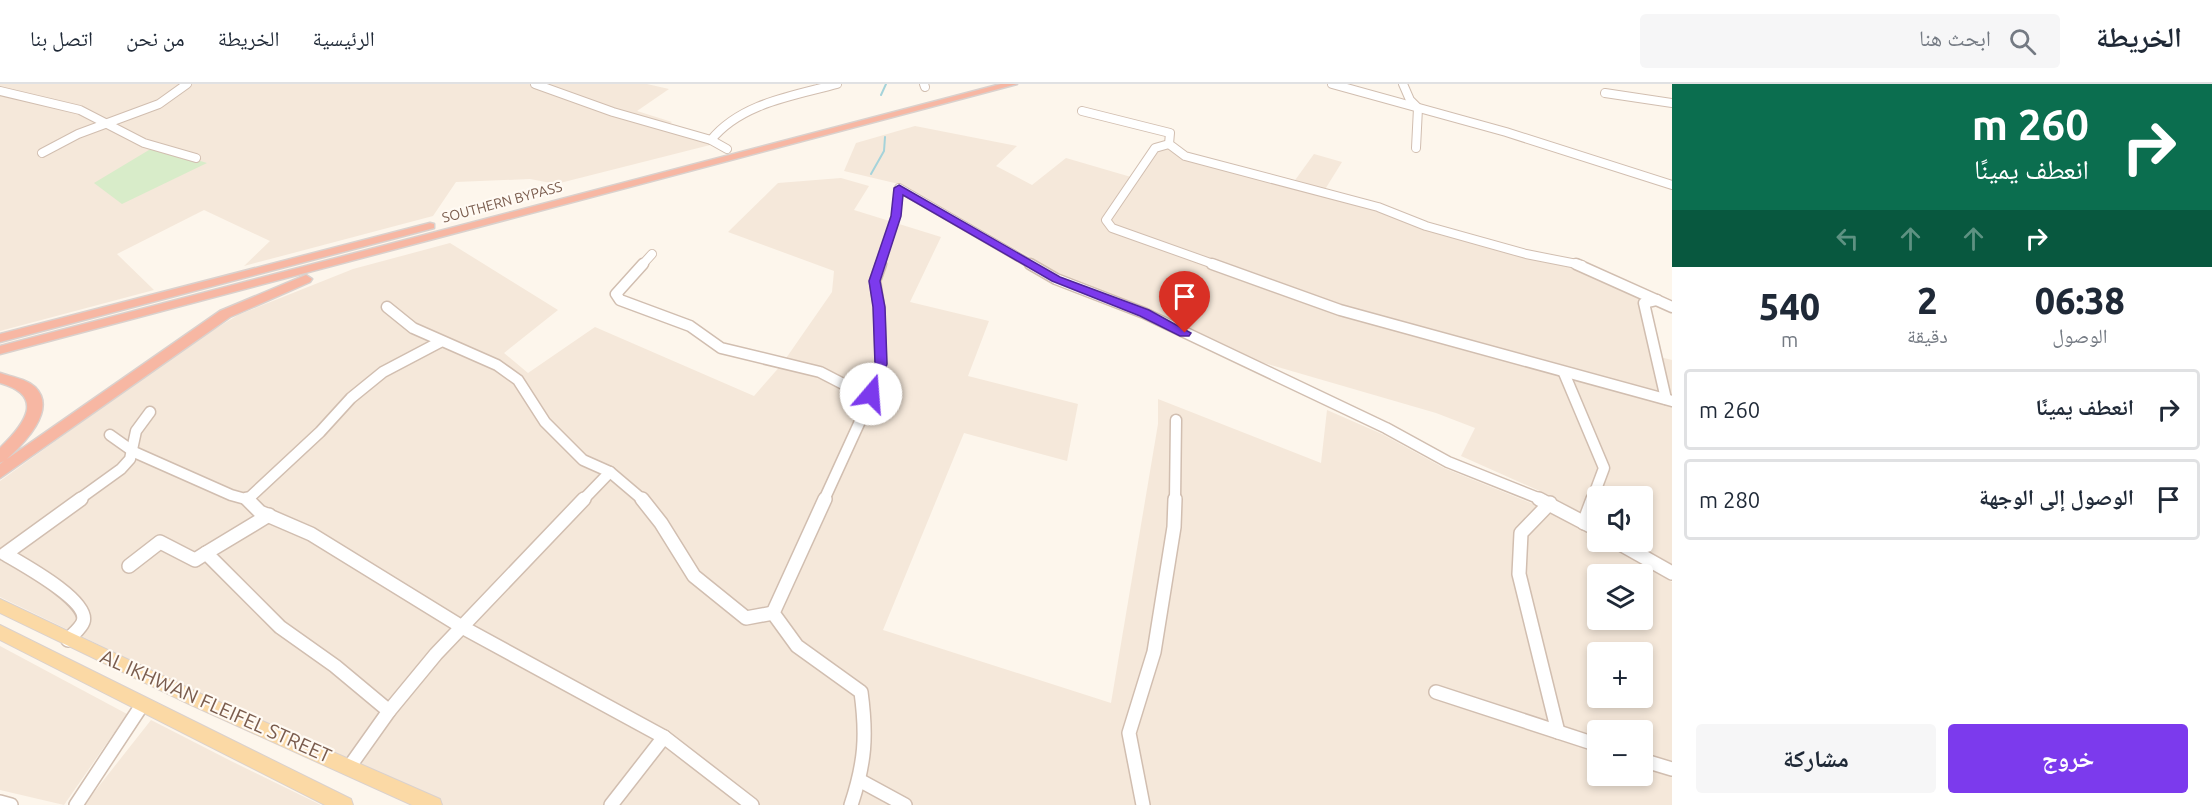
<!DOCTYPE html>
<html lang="ar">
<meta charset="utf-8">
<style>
body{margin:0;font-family:Ubuntu,"Noto Naskh Arabic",sans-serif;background:#f6f6f7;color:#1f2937;direction:rtl;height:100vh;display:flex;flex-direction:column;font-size:22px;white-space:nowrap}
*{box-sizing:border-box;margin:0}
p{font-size:20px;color:#747a83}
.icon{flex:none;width:33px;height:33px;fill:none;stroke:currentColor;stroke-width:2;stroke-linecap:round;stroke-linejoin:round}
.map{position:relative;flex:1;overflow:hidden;direction:ltr}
.details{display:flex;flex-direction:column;background:#fff;width:540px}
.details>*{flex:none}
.banner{background:#0b6e4f;color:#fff;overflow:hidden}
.fabs{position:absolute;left:1587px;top:402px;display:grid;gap:12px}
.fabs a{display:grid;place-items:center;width:66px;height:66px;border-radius:6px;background:#fff;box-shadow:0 3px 9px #0003;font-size:30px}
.pin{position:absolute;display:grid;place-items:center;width:51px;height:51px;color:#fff;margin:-62px -26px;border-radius:50% 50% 50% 0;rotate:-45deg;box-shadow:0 0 6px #0007}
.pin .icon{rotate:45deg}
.me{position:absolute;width:66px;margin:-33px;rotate:18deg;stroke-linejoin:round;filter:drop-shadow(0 0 4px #0008)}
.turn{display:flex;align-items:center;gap:21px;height:126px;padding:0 24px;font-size:27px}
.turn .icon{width:78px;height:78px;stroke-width:2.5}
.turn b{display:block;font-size:42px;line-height:51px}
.lanes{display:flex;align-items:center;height:57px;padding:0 24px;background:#0003;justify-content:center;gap:30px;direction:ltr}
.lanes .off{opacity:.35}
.eta{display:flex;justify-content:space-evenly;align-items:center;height:102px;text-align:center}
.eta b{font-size:36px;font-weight:800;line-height:42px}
.button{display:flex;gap:12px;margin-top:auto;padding:12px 24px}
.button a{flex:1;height:69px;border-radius:6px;background:#7c3aed;color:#fff;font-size:24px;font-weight:800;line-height:69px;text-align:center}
.button a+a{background:#f6f6f7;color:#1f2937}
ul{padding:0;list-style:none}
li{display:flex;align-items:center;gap:18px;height:81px;margin:0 12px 9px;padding:0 12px;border:3px solid #e0e1e3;border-radius:6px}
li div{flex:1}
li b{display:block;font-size:22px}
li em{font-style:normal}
header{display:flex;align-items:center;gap:36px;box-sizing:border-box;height:84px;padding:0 30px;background:#fff;border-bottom:2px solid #e0e1e3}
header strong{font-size:28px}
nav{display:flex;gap:33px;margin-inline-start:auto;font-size:21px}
.search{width:420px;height:54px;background:#f6f6f7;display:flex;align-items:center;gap:15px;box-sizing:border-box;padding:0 21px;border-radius:6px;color:#747a83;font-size:22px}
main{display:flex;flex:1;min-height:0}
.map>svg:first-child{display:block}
.residential{fill:#f5e8da;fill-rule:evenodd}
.green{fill:#d8ecc9}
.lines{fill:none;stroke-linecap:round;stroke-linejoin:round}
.stream{stroke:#a5d3da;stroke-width:2}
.minor-far2-casing{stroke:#d1beb0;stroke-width:10}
.minor-far1-casing{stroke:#d1beb0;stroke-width:13}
.minor-casing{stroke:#d1beb0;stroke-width:16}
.major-casing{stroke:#dad1cd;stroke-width:2}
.highway-casing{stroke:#dad1cd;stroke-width:3}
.minor-far2{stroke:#fff;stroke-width:8}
.minor-far1{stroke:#fff;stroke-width:10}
.minor{stroke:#fff;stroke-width:13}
.major{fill:#fbd9a5;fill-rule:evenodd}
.highway{fill:#f7b7a3;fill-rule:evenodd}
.route{fill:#7c3aed;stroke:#51269a;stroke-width:1.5}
.labels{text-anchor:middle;stroke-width:4.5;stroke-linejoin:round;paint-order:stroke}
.far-street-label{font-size:14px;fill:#7a5c4d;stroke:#fffaf3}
.near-street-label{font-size:20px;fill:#7a5c4d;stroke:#fffaf3}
</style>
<header>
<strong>الخريطة</strong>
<div class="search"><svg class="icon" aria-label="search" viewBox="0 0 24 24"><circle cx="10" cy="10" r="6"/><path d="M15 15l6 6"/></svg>ابحث هنا</div>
<nav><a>الرئيسية</a><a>الخريطة</a><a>من نحن</a><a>اتصل بنا</a></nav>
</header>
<main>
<section class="details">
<div class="banner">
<div class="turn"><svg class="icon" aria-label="right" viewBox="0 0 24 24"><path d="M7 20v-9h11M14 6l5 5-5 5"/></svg><div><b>260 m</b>انعطف يمينًا</div></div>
<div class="lanes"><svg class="icon off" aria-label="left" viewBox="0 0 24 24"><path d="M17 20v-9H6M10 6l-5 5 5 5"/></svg><svg class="icon off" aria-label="ahead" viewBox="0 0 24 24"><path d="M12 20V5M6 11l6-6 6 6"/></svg><svg class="icon off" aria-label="ahead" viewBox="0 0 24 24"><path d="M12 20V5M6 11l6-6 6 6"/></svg><svg class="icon" aria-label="right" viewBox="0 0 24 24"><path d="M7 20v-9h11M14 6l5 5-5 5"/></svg></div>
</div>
<div class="eta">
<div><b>06:38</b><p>الوصول</p></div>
<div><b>2</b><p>دقيقة</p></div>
<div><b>540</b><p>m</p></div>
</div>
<ul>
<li><svg class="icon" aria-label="right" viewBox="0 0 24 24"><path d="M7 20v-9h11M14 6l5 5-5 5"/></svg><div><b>انعطف يمينًا</b></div><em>260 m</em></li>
<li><svg class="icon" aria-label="arrive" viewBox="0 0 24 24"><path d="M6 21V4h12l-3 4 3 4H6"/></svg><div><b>الوصول إلى الوجهة</b></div><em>280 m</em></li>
</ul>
<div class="button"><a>خروج</a><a>مشاركة</a></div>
</section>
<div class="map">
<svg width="1672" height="721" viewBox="0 0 1672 721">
<rect width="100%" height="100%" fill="#fdf6ec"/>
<!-- residential -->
<g class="residential">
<polygon points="0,0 647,0 669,5 637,27 672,38 666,42 718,59 556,100 530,95 456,98 433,132 244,182 270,157 204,126 117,170 154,206 0,247"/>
<polygon points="915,42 1017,62 996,82 1032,101 1066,74 1131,93 1155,64 1169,60 1185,72 1378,123 1426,142 1549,173 1657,216 1645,218 1656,272 1672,276 1672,480 1632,458 1642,458 1642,412 1598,412 1597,438 1553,413 1461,372 1475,344 1436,329 1257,277 1149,225 1061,191 903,101 844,87 856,59"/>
<polygon points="1314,70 1342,78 1324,107 1293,99"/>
<path d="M 841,94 L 869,102 L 854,126 L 941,153 L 910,218 L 989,237 L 968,292 L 1078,320 L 1067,377 L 964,349 L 883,546 L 1111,619 L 1158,340 L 1158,315 L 1321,379 L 1327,326 L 1382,350 L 1444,384 L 1546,425 L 1672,498 L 1672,721 L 433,721 L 0,513 L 0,397 L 190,260 L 238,231 L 353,185 L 450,159 L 558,226 L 504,269 L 528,289 L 595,243 L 754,312 L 782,280 L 832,208 L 834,187 L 728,148 L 778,99 ZM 1598,490 L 1642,490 L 1642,536 L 1598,536 ZM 1598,568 L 1642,568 L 1642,614 L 1598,614 ZM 1598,646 L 1642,646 L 1642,692 L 1598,692 Z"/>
<polygon points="0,562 127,630 64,721 0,706"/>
<polygon points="151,636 231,677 321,721 84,721"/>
</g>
<!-- green -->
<polygon class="green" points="154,63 207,79 122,120 94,99"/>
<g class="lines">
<!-- stream -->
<g class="stream">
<polyline points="881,11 886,0"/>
<polyline points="871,90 884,67 885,53"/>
</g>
<!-- minor-far2 casing -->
<g class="minor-far2-casing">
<g id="minor-far2">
<polyline points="535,0 613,28 711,56 727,65"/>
<polyline points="924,0 925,3"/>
<polyline points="1332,0 1506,48 1672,101"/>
<polyline points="1403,0 1410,16 1418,24 1416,64"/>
<polyline points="0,7 80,26 144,59 196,74"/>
<polyline points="1605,9 1672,19"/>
<polyline points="1082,27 1170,49 1169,60 1185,72 1378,123 1426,142 1526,170 1582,181"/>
<path d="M 711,56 C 741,19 793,12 837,0"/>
<polyline points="1169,60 1155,64 1106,136 1112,144 1216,181"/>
<polyline points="42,69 78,50 159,20 187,0"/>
<polyline points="642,181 652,170"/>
<polyline points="880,181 896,132 899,104 1032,181"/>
</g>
</g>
<!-- minor-far1 casing -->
<g class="minor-far1-casing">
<g id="minor-far1">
<polyline points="643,180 616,210 620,216 690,242 721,264 820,288 851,304 871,310"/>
<polyline points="1030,180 1056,195 1144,229 1386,344 1448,378 1543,416"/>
<polyline points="1212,180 1340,226 1672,317"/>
<polyline points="1576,180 1672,223"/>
<polyline points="1657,216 1644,219 1666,315"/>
<polyline points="387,223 413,244 497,281 518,296 545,338 583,376 610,388 643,416"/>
<polyline points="1564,289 1604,384 1592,416"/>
<polyline points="110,351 134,368 231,411 249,416"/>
<polyline points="248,415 320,348 351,314 383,288 440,258"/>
<polyline points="78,416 121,385 130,375 136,347 150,328"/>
<polyline points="583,416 610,388"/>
<polyline points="824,416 867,322 881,280 879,223 875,197 881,180"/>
<polyline points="1175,416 1176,336"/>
</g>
</g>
<!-- minor casing -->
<g class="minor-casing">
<g id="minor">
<polyline points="247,415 260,428 311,450 462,543 664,653 752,721"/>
<polyline points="642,415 661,439 694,492 746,534 773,529"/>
<path d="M 825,415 L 773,529 L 797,562 L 861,608 C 867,652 865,679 851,721"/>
<polyline points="1539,415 1598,446"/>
<polyline points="1550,419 1521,449 1519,490 1558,648"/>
<polyline points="269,431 206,469 280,543 335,582 389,627"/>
<polyline points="1584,439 1593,415"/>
<polyline points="1617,458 1672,489"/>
<polyline points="129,482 160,458 195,476 206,469"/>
<path d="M 68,556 C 72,551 81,544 83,538 C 91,517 20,479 5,470 L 81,415"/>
<polyline points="1436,608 1598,661"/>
<polyline points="1642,676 1672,685"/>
<polyline points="350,682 389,627 436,570 584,415"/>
<polyline points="859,696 905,721"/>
<polyline points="0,718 11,721"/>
<polyline points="76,721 142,621"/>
<polyline points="611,721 664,653"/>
<polyline points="1143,721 1129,649 1154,568 1174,443 1175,415"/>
</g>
</g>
<!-- major casing -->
<g class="major-casing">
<g id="major">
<polygon points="0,515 201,610 440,715 442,721 412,721 189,620 0,529"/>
<polygon points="0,541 351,715 353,721 325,721 0,556"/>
</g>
</g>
<!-- highway casing -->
<g class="highway-casing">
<g id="highway">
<polygon points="1001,0 1017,0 0,270 0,262"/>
<polygon points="430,139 434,140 434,144 0,258 0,250"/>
<path d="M 306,191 L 312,195 L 310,198 L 230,233 L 0,394 L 0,380 L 4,377 L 0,379 L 0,364 C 25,340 46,312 0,299 L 0,289 C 12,293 26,295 35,303 C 58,326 23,360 7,375 L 220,227 Z"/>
</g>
</g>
<!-- minor-far2 -->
<use href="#minor-far2" class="minor-far2"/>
<!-- minor-far1 -->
<use href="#minor-far1" class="minor-far1"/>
<!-- minor -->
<use href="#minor" class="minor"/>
<!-- major -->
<use href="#major" class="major"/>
<!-- highway -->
<use href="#highway" class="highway"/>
</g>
<!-- route -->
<polygon class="route" points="899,101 1060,193 1149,226 1191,249 1189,252 1180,252 1140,232 1052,197 903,111 901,132 880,197 885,223 887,280 876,313 866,313 865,310 875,280 873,223 869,197 891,132 894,104"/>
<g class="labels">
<!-- far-street labels -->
<g class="far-street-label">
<text transform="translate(502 118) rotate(-15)" y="5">SOUTHERN BYPASS</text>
</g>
<!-- near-street labels -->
<g class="near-street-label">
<text transform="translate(216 622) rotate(24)" y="7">AL IKHWAN FLEIFEL STREET</text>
</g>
</g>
</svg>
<div class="fabs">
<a><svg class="icon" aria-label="sound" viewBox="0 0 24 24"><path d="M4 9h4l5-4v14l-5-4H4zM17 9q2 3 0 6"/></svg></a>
<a><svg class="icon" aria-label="layers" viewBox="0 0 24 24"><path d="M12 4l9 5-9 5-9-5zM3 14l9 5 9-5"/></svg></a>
<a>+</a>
<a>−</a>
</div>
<div class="pin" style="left:1185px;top:249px;background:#d93025"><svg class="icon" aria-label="arrive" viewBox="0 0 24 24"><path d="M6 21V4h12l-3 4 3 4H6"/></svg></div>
<svg class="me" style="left:871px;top:310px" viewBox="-20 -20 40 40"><circle r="19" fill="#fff"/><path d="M0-13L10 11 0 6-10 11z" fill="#7c3aed"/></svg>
</div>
</main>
